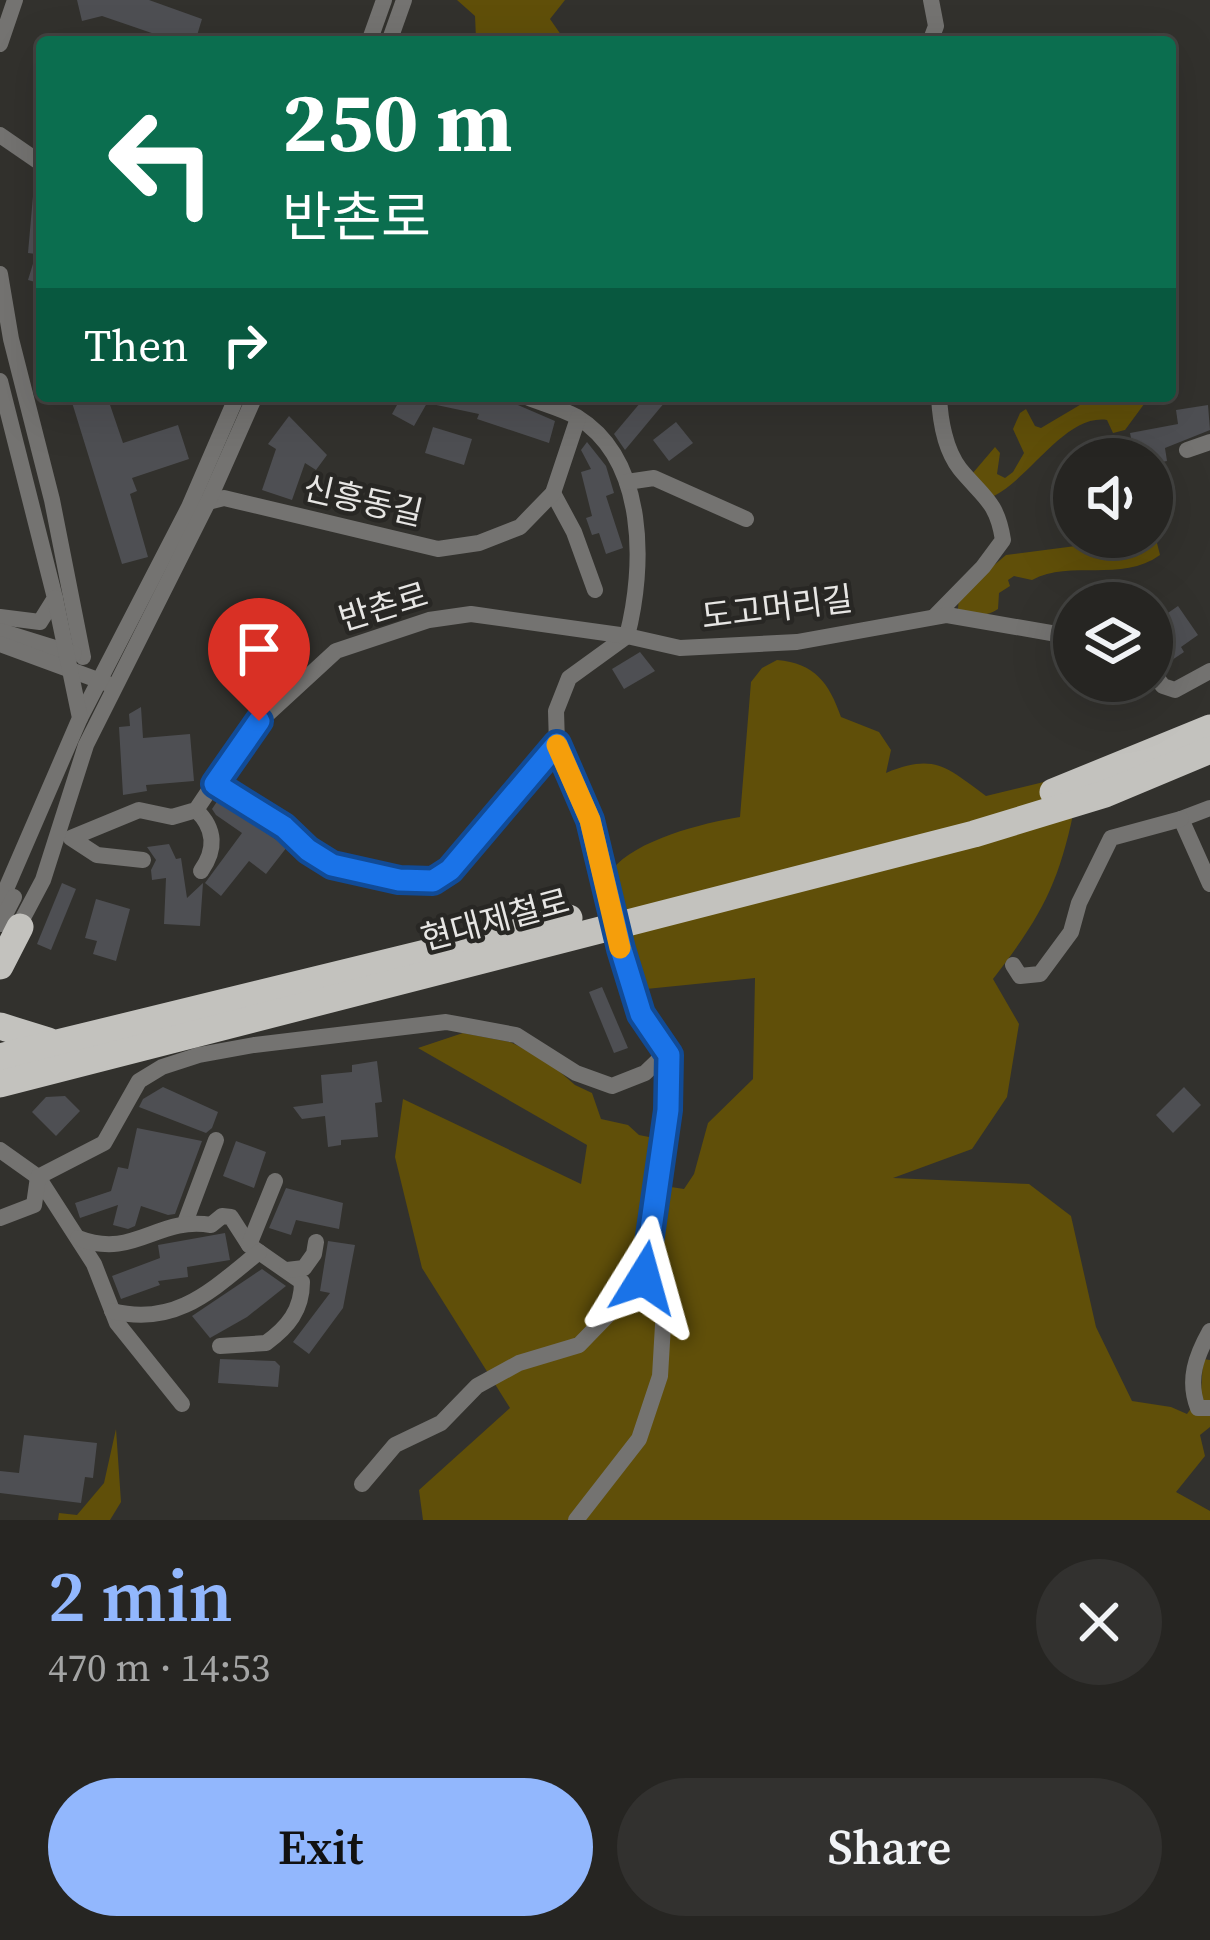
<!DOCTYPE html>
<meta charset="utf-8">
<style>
body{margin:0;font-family:"Source Serif 4","Noto Sans KR",serif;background:#32312f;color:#f1f3f6;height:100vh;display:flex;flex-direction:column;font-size:45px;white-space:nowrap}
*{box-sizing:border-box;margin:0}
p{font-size:39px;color:#a4a5a5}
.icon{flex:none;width:66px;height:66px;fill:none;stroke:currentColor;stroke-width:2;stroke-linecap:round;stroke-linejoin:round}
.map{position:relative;height:1520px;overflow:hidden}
.sheet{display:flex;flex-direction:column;background:#262522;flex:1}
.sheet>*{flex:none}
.guide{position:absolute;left:36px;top:36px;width:1140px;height:366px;border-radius:12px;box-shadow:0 12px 48px #0002,0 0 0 3px #424240;background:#0b6e4f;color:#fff;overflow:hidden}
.tools{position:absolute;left:1053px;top:438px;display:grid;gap:24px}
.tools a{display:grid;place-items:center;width:120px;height:120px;border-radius:50%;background:#262522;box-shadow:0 12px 48px #0002,0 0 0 3px #424240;font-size:60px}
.pin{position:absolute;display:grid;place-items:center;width:102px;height:102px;color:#fff;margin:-123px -51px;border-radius:50% 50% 50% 0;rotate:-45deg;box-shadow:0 0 12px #0007}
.pin .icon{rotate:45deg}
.me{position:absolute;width:132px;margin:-66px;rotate:8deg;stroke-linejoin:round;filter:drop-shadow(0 0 9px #0008)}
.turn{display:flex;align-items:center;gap:42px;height:252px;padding:0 48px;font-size:54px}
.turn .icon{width:156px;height:156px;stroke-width:2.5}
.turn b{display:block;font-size:84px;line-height:102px}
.then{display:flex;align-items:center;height:114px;padding:0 48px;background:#0003;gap:24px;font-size:45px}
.round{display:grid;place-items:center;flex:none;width:126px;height:126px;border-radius:63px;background:#32312f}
.head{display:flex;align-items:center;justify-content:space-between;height:204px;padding:0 48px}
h1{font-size:72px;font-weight:600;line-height:90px;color:#92b7fd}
.cta{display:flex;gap:24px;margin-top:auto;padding:24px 48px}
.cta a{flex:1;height:138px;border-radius:72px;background:#92b7fd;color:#111;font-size:48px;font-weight:600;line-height:138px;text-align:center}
.cta a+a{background:#32312f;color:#f1f3f6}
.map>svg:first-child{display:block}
.green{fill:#604f09}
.building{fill:#4e4f53}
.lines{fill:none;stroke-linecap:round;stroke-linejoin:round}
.minor{stroke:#747371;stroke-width:16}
.trunk{stroke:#c3c2be;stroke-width:27}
.route-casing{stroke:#114b97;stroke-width:30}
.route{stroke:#1a73e8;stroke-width:21}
.slow{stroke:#f59e0b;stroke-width:21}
.labels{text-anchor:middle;stroke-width:9;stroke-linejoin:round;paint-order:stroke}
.street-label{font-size:33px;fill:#e7e6e4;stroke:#282724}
</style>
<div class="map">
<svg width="1210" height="1520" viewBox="0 0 1210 1520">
<rect width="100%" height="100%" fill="#32312d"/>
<!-- green -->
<g class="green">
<polygon points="457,0 565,0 550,19 566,42 467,42 476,38 475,16"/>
<path d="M 1095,396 L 1150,396 L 1125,430 L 1113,433 L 1107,420 C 1066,414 1030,478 994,496 L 972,474 L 995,447 L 1000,453 L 997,474 L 1005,478 L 1013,472 L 1024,453 L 1013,429 L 1020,413 L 1026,409 L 1035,426 L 1041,428 Z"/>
<path d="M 1145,537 L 1156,539 L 1160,555 C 1121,583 1071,559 1032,580 L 1014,576 L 1008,580 L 1010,586 L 999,593 L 998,609 C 984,619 972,613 958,609 L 959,595 L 1006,555 Z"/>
<path d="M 777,660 C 815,663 829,683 841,717 L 879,732 L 891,750 L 886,773 C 935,753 946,767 986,796 L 1048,781 L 1076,800 C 1060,882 1043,914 993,979 L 1019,1024 L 1007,1097 L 972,1149 L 893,1178 L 1029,1184 L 1071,1216 L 1096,1327 L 1132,1401 L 1171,1407 L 1187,1414 L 1201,1394 L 1203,1359 L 1210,1360 L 1210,1427 L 1200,1435 L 1205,1456 L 1176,1492 L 1210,1511 L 1210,1520 L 423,1520 L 419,1490 L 510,1408 L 422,1268 L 395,1157 L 403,1099 L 581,1184 L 587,1145 L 418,1048 L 463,1033 L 510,1042 L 544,1058 L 575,1085 L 592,1093 L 601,1119 L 628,1125 L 639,1135 L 674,1142 L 666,1160 L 663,1180 L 671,1187 L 684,1189 L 694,1174 L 708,1123 L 753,1079 L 755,978 L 646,989 L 640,985 L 612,870 C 635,840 703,823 740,817 L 751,682 L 762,668 Z"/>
<polygon points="116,1429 121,1502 110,1520 58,1520 59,1513 77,1515 104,1483"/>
</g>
<!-- building -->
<g class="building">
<polygon points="77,0 149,0 202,19 195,42 178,42 102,16 82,21"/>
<polygon points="33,196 42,196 42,284 28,280 36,254 28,253"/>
<polygon points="70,396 107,396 123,443 178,425 189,459 132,478 137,491 130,494 148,557 122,564"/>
<polygon points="402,396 497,396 555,421 549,443 477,419 479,414 427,403 414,426 392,414"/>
<polygon points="646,396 670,396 625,450 614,434"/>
<polygon points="1208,405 1210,430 1165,448 1167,461 1152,464 1152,459 1135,459 1130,433 1178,424 1176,410"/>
<polygon points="289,416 327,455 316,470 305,463 292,500 262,490 276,449 268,444"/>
<polygon points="676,422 693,443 669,461 653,440"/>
<polygon points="433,427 472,439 464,465 425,453"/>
<polygon points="587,442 606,466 614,493 606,496 623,548 606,554 599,533 592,535 586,518 592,516 581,472 591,469 581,450"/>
<polygon points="1178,606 1198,635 1181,647 1184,652 1163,666 1152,656 1152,624"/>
<polygon points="640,652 655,671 624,689 612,669"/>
<polygon points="141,707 143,738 190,734 194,781 146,785 147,791 123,795 119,727 130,726 129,714"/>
<polygon points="218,800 287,847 266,874 249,861 221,896 205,883 242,833 216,815 212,809"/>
<polygon points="169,844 176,859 181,858 187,898 203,883 200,926 164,924 166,878 152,880 151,870 156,860 147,847"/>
<polygon points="62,883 76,889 51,950 37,944"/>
<polygon points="96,899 130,909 116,961 93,954 97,941 85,938"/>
<polygon points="602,987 628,1048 614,1053 589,992"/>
<polygon points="377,1061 382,1102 375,1103 378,1137 341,1140 341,1145 328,1147 325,1116 302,1119 293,1107 323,1103 321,1075 352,1072 352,1065"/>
<polygon points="163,1087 218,1112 212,1128 206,1133 139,1107 143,1099"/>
<polygon points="1184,1087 1201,1105 1173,1133 1156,1115"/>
<polygon points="65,1096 80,1111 56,1136 32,1112 46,1097"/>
<polygon points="137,1128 202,1141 175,1214 168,1215 141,1206 135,1226 128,1229 113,1225 118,1205 80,1218 75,1203 111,1191 118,1167 128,1169"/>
<polygon points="236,1141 266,1152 254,1188 223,1176"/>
<polygon points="286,1188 343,1203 339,1229 296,1220 291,1235 269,1228"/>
<polygon points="225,1233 230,1260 187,1267 188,1277 158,1281 160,1285 121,1299 112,1276 160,1258 158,1245"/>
<polygon points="328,1241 355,1245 343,1308 309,1354 293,1342 330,1293 320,1291"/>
<polygon points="262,1269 286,1286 247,1317 210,1338 192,1316"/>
<polygon points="220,1359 275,1361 280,1366 278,1387 218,1383"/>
<polygon points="24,1435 97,1443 93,1478 85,1477 81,1503 0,1493 0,1471 19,1473"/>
</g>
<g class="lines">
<!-- minor -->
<g class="minor">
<polyline points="369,42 384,0"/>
<polyline points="389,42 404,0"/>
<polyline points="930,42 936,26 931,0"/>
<polyline points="0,44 15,0"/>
<polyline points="0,135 42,164"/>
<polyline points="0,274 11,339 52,500 83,657"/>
<polyline points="0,381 55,598 40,622 0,617"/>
<path d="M 524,396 C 540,403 561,408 577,417 C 647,460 645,567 627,636 L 569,678 L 556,711 L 557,744 L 590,820 L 621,949 L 641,1014 L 669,1055 L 668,1110 L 644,1278 L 664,1308 L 660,1376 L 639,1439 L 576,1520"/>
<polyline points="1187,450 1210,442"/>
<polyline points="627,482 654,478 746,519"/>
<polyline points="553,493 574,532 595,590"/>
<polyline points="208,502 224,498 438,549 479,543 520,527 553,493 578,418"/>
<path d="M 935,616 L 983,567 L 1003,540 C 997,501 983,497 960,469 C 945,450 940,419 939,396"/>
<polyline points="0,631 74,654"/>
<polyline points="0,644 106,683"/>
<polyline points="1152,672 1163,686 1175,690 1210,671"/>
<polyline points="80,718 189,507 237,396"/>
<polyline points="215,783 284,827 308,850 333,865 399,880 433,881 465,855 557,744"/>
<polyline points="1210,808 1181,819 1210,884"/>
<path d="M 196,810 C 216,829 216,850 201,871"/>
<polyline points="143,860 97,855 71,838 139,810 172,817 196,810 249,731 336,651 429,620 471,614 627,636 680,648 797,642 947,615 1074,637"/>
<polyline points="0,903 80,718 55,598"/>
<polyline points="0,924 14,897"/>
<polyline points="16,931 43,880 86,745 208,502 255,396"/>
<polyline points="1013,965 1020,976 1040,974 1071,932 1079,903 1111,838 1181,819"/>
<polyline points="0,1150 38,1177 94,1264 117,1323 182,1404"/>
<polyline points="0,1218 34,1205 38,1177 104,1143 139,1081 162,1067 199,1055 254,1045 446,1022 516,1035 576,1073 612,1086 645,1073 668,1051"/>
<polyline points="186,1220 216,1140"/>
<path d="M 78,1238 C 134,1260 157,1216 211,1225 L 222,1216 L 231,1217 L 249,1245 L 302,1282 C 302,1310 288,1327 266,1343 L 220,1346"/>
<polyline points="249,1245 275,1181"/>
<polyline points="287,1270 304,1268 314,1254 316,1242"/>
<path d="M 112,1311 C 176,1327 212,1290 259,1252"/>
<path d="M 1210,1331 C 1196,1356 1187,1380 1198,1408 L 1210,1408"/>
<polyline points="362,1484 395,1445 441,1423 477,1386 519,1363 579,1345 644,1278"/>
</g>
<!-- trunk -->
<g class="trunk">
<polyline points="1053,792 1210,728"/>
<polyline points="0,966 20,927"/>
<polyline points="0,1026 48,1041"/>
<polyline points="0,1057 569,918"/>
<polyline points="0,1084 974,834 1105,794 1210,750"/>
</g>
</g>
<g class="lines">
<!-- route casing -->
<g class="route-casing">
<polyline id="route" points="259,721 215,784 284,827 308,850 332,865 399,880 433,881 450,870 557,744 590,820 621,949 641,1014 669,1055 668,1110 644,1278"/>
</g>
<!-- route -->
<use href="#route" class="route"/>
<!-- slow -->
<polyline class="slow" points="557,745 590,820 620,948"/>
</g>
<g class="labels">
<!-- street labels -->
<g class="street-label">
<text transform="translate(363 500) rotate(13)" y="12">신흥동길</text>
<text transform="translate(383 606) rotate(-17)" y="12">반촌로</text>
<text transform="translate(777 607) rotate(-7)" y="12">도고머리길</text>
<text transform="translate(495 919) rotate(-15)" y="12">현대제철로</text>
</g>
</g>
</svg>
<div class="tools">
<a><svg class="icon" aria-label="sound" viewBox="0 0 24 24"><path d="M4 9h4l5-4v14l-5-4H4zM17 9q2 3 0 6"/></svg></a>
<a><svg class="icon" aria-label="layers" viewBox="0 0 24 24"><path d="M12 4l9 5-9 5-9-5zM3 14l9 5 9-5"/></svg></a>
</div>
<div class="pin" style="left:259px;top:721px;background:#d93025"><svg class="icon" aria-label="arrive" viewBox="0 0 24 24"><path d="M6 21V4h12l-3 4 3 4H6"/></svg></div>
<svg class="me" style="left:644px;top:1278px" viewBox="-20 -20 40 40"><path d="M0-17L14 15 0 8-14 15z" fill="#1a73e8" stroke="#fff" stroke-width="4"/></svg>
<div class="guide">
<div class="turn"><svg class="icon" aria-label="left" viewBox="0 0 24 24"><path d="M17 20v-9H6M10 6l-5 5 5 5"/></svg><div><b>250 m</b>반촌로</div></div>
<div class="then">Then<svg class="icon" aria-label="right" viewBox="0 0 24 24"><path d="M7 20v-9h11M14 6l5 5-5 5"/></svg></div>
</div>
</div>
<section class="sheet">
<div class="head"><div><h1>2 min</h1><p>470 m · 14:53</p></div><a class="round"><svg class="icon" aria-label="close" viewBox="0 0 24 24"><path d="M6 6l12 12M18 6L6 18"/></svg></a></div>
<div class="cta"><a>Exit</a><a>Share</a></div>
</section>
